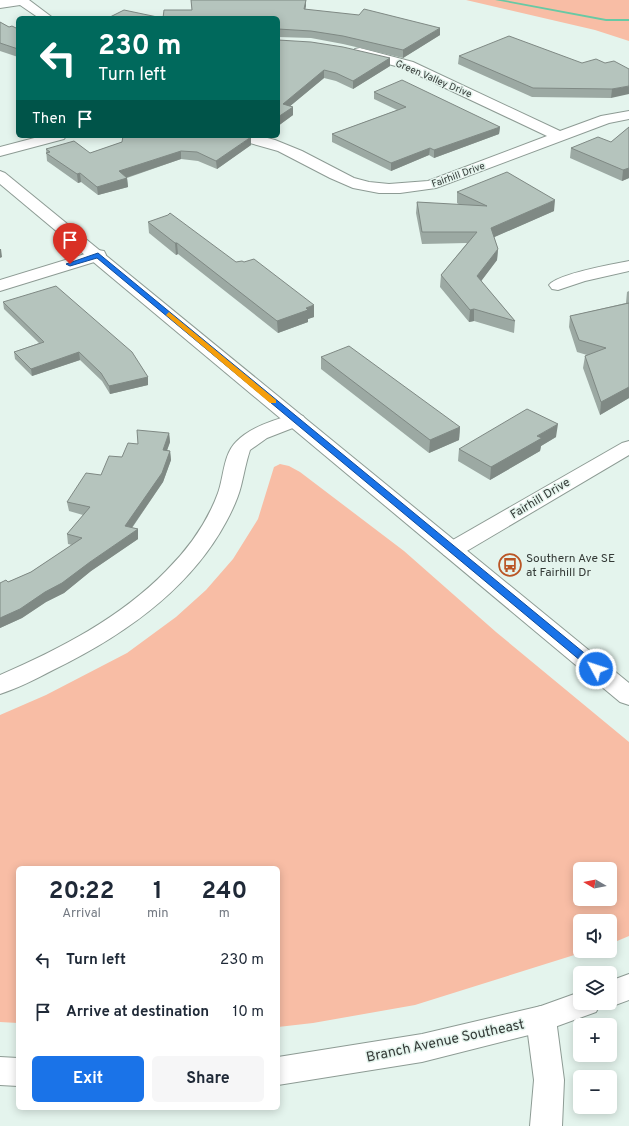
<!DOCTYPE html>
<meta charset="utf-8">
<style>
body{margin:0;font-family:Overpass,sans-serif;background:#f6f6f7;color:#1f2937;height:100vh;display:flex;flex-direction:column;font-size:15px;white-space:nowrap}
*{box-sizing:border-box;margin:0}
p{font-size:13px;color:#747a83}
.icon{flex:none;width:22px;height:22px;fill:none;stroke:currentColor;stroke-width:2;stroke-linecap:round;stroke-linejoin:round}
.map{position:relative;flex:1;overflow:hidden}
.panel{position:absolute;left:16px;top:866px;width:264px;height:244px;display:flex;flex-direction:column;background:#fff;border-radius:6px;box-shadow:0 2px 10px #0003}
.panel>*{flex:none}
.top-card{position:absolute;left:16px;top:16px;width:264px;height:122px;border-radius:6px;box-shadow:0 2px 10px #0003;background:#00695c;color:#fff;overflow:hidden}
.needle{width:26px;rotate:280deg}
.fabs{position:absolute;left:573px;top:862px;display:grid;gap:8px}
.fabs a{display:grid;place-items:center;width:44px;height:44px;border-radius:6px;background:#fff;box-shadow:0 2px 10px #0003;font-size:20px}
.pin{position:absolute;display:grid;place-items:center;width:34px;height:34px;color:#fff;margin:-41px -17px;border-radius:50% 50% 50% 0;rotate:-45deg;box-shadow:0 0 4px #0007}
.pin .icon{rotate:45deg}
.me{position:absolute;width:44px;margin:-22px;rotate:310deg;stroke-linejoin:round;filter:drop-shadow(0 0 3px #0008)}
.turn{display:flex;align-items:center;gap:14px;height:84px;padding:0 16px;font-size:18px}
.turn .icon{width:52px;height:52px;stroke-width:2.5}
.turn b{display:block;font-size:28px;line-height:34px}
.then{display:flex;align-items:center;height:38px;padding:0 16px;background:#0003;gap:8px;font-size:15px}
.eta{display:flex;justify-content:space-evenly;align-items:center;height:68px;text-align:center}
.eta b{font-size:24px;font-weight:700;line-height:28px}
.primary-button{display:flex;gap:8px;margin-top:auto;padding:8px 16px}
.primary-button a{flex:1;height:46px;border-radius:6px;background:#1a73e8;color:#fff;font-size:16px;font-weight:700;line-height:46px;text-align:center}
.primary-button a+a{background:#f6f6f7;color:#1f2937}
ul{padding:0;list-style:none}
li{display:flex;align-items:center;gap:12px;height:52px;padding:0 16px}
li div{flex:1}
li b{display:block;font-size:15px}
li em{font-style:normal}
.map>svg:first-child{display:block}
.green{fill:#f8bda5;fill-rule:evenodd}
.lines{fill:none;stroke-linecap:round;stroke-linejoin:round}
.stream{fill:#68c9a4;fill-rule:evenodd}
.minor-casing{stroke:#8d9b94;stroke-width:2}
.secondary-casing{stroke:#8d9b94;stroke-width:2}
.trunk-casing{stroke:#8d9b94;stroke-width:2}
.minor{fill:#fff;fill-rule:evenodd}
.secondary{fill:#fff;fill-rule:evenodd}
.trunk{fill:#fff;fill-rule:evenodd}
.wall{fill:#9ca9a3}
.shaded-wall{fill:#7f8984}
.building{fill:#b5c4bd;stroke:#7f8984}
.route{fill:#1a73e8;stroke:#114b97}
.slow{fill:#f59e0b}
.labels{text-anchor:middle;stroke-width:3;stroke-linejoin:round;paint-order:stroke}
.far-street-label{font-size:10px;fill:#343a37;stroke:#e4f4ed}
.street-label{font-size:12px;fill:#343a37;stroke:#e4f4ed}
.poi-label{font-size:12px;fill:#343a37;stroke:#e4f4ed;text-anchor:start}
.near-street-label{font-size:14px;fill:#343a37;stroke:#e4f4ed}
</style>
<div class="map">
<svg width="629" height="1126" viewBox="0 0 629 1126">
<rect width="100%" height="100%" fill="#e4f4ed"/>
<!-- green -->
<g class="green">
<polygon points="466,0 629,0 629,41 595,30"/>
<path d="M 280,464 L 289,466 L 300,472 L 404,551 L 496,632 L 629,742 L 629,936 L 610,944 L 610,921 L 580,921 L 580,951 L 587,951 L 415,1005 L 313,1023 L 278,1027 L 278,868 L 18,868 L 18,1023 L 0,1022 L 0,715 L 46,695 L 127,653 L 176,617 L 206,590 L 233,559 L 258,519 L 274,467 ZM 580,869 L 610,869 L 610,899 L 580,899 Z"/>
</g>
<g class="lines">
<!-- stream -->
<polygon class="stream" points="495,0 504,0 606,19 629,19 629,21 606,21"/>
<!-- minor casing -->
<g class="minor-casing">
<g id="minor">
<polygon points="0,0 29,0 53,18 39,18 20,5 0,8"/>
<polygon points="360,48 413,62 560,131 601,116 629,111 629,119 609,123 436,188 400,193 379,193 353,188 330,178 278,151 236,139 234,136 260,136 275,140 302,151 354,178 369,182 389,184 428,181 547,136 403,68 355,55 353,52 355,49"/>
<polygon points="42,136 66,136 64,139 0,156 0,147"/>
<polygon points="98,250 104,251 106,255 104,259 0,291 0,280"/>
<path d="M 629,261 L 629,271 L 585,281 L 558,290 L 552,289 L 549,285 C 557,274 613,264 629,261 Z"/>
<path d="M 296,414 L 303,416 L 306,420 L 303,424 L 267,438 L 250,450 C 246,462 244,474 241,486 C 238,498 232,511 226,522 C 189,591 121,637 53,670 C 36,679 18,688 0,694 L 0,675 C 60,649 120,618 166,571 C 189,548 207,523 218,493 C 224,477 223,455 236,442 C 250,427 276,419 296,414 Z"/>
<polygon points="629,441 629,455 460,555 452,557 444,555 441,550 444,545 622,443"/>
<polygon points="541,1006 552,1010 556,1019 564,1080 562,1126 530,1126 534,1080 526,1019 530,1010"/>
</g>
</g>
<!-- secondary casing -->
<g class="secondary-casing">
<polygon id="secondary" points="0,171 5,173 629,683 629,705 620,702 0,184"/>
</g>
<!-- trunk casing -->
<g class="trunk-casing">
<g id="trunk">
<polygon points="629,974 629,1000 610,1007 601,1003 596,1012 541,1032 422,1062 278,1085 278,1057 422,1034 541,1006 580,992 580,1003 610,1003 610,981"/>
<polygon points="0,1057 18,1058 18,1086 0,1085"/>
</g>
</g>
<!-- minor -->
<use href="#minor" class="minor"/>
<!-- secondary -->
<use href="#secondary" class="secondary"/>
<!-- trunk -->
<use href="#trunk" class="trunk"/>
</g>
<!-- wall -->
<g class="wall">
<polygon points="191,0 306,0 305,9 440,35 403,58 343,44 311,38 278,37 278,18 192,10"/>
<polygon points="0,22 9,27 18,29 18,57 0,51"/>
<polygon points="278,40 390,58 390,66 353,89 336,81 324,78 290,106 293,115 278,126"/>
<polygon points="459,56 582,63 605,63 629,69 611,98 532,97 458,64"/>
<polygon points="374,92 500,127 499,134 434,158 429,155 391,171 332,142 332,134 397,110 374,99"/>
<polygon points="629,127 629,178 622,181 570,158 571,148 611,142"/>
<polygon points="122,142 251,145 217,169 198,161 181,159 127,178 128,187 98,195 81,182 78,183 47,161 46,149 90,153"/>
<polygon points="457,192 554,211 494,237 498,249 497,260 481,281 515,321 514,333 474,321 469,322 440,287 441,275 467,243 422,244 416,213 417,202 460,205 457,203"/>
<polygon points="148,222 236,262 314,317 308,319 308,322 278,333 178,254 176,255 149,233"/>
<polygon points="629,291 629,398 600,415 583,368 585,356 587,355 577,352 569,327 570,316 626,303 627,292"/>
<polygon points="3,302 148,377 148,385 110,394 102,381 80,360 32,376 15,359 14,352 39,343 4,309"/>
<polygon points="321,357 460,427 459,440 429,453 321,369"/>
<polygon points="169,433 170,442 167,450 170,451 171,460 163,482 132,528 138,529 138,539 91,571 64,593 46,602 22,618 0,628 0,583 8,582 31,572 72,545 68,544 67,534 83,515 69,511 67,502 101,475 138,444"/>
<polygon points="556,437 541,446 540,451 490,480 458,461 459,449"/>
</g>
<!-- shaded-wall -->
<g class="shaded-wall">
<polygon points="306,0 306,6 304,17 304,9"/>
<polygon points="440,28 440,35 403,58 403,50"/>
<polygon points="390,58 390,66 353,89 353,81"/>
<polygon points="324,70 324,78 283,112 283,104"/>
<polygon points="629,86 629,94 611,98 612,89"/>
<polygon points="293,107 293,115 278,126 278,117"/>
<polygon points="500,127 499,134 434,158 434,150"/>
<polygon points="251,137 251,145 217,169 216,161"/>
<polygon points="430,148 429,155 391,171 391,163"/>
<polygon points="181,151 181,159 119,180 119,171"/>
<polygon points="629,168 629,178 622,181 623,170"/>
<polygon points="80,173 81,182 78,183 77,174"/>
<polygon points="127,178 128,187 98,195 97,187"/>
<polygon points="555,200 554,211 490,239 491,228"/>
<polygon points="175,243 177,243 178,254 176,255"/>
<polygon points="0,249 1,249 2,257 0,258"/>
<polygon points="498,249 497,260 476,288 477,276"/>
<polygon points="314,305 314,317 308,319 308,322 278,333 277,321 306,308"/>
<polygon points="474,309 474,321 469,322 470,310"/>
<polygon points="79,352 80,360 32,376 31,369"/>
<polygon points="148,377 148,385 110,394 109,386"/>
<polygon points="629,387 629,398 600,415 601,402"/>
<polygon points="558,424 556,437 541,446 540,451 490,480 491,467 537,436"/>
<polygon points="460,427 459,440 429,453 430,440"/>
<polygon points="169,433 170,442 164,459 163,450"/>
<polygon points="170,451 171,460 163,482 126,536 125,526"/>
<polygon points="138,529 138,539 91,571 64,593 46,602 22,618 0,628 0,618 90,562"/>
</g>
<!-- building -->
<g class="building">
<polygon points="191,0 306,0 304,9 359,15 364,9 440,28 403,50 343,36 311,31 278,29 278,18 163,18 164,10 192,10"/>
<polygon points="124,10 162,18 108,18"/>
<polygon points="0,22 9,27 12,26 18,29 18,49 0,43"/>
<polygon points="509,36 582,63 596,59 605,63 614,61 629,69 629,86 612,89 533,88 459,56"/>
<polygon points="278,40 311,42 343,47 390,58 353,81 336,73 324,70 283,104 293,107 278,117"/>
<polygon points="402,80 500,127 434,150 430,148 391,163 332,134 406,107 374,92"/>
<polygon points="629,127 629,168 623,170 571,148 598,137 611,142"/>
<polygon points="123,136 249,136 251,137 216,161 197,152 181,151 119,171 127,178 97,187 80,173 77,174 46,153 50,152 46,149 74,141 90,153 122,142"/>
<polygon points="507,172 555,200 491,228 498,249 477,276 515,321 474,309 470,310 441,275 477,232 422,232 417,202 487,206 457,192"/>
<polygon points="170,213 236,262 242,261 244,262 254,259 314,305 306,308 308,310 277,321 177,243 175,243 148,222 168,215"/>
<polygon points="56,286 132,352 148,377 109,386 101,373 79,352 31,369 14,352 44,342 3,302"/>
<polygon points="629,303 629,387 601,402 585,356 606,348 579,340 570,316"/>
<polygon points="349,346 460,427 430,440 321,357"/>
<polygon points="527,409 558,424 537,436 542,438 491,467 459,449"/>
<polygon points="137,430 169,433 163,450 170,451 162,473 125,526 138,529 90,562 62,583 45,592 20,609 0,618 0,583 6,580 8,582 31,572 82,538 67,534 90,507 67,502 86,473 101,475 109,456 122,457 128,443 138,444"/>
</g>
<!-- route -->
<polygon class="route" points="98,253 600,666 601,669 600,671 593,671 97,258 70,266 66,264"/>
<!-- slow -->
<polygon class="slow" points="169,312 276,400 276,403 270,403 167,316 166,315"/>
<!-- icons -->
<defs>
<g id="bus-ring" transform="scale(1.15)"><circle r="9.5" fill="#e4f4ed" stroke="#ba5525" stroke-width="1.5"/><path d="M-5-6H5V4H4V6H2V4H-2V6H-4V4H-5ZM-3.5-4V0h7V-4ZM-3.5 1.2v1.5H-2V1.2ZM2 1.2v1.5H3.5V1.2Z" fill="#ba5525"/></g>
</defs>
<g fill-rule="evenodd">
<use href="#bus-ring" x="510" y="565"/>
</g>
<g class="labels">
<!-- far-street labels -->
<g class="far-street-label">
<text transform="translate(434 78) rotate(23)" y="4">Green Valley Drive</text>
<text transform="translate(458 174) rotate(-20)" y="4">Fairhill Drive</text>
</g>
<!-- street labels -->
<g class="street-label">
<text transform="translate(540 498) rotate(-31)" y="4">Fairhill Drive</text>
</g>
<!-- poi labels -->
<g class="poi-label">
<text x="526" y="562">Southern Ave SE<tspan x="526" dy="14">at Fairhill Dr</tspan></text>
</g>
<!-- near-street labels -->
<g class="near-street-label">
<text transform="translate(445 1040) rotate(-12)" y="5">Branch Avenue Southeast</text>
</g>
</g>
</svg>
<div class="fabs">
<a><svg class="needle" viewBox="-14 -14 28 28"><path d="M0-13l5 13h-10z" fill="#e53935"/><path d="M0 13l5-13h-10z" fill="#747a83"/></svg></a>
<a><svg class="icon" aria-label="sound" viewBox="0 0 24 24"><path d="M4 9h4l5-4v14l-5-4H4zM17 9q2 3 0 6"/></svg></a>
<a><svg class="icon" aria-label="layers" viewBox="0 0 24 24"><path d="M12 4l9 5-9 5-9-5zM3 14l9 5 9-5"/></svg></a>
<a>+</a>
<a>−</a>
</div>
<div class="pin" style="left:70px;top:264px;background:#d93025"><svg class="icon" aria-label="arrive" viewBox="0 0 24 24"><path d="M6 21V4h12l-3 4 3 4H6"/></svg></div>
<svg class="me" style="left:596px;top:669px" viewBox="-20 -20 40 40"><circle r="17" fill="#1a73e8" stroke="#fff" stroke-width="3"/><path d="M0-11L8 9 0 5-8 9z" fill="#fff"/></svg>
<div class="top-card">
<div class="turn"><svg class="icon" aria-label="left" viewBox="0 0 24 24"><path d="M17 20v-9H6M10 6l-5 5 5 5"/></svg><div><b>230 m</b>Turn left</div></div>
<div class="then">Then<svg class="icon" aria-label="arrive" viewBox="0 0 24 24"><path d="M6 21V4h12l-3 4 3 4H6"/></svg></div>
</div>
<section class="panel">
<div class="eta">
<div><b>20:22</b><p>Arrival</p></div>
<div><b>1</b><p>min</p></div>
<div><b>240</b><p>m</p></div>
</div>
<ul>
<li><svg class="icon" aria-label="left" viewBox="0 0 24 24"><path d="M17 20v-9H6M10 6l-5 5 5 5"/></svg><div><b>Turn left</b></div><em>230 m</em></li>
<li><svg class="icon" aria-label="arrive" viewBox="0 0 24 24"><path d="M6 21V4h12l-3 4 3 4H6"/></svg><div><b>Arrive at destination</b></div><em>10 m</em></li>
</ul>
<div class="primary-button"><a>Exit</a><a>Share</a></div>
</section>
</div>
